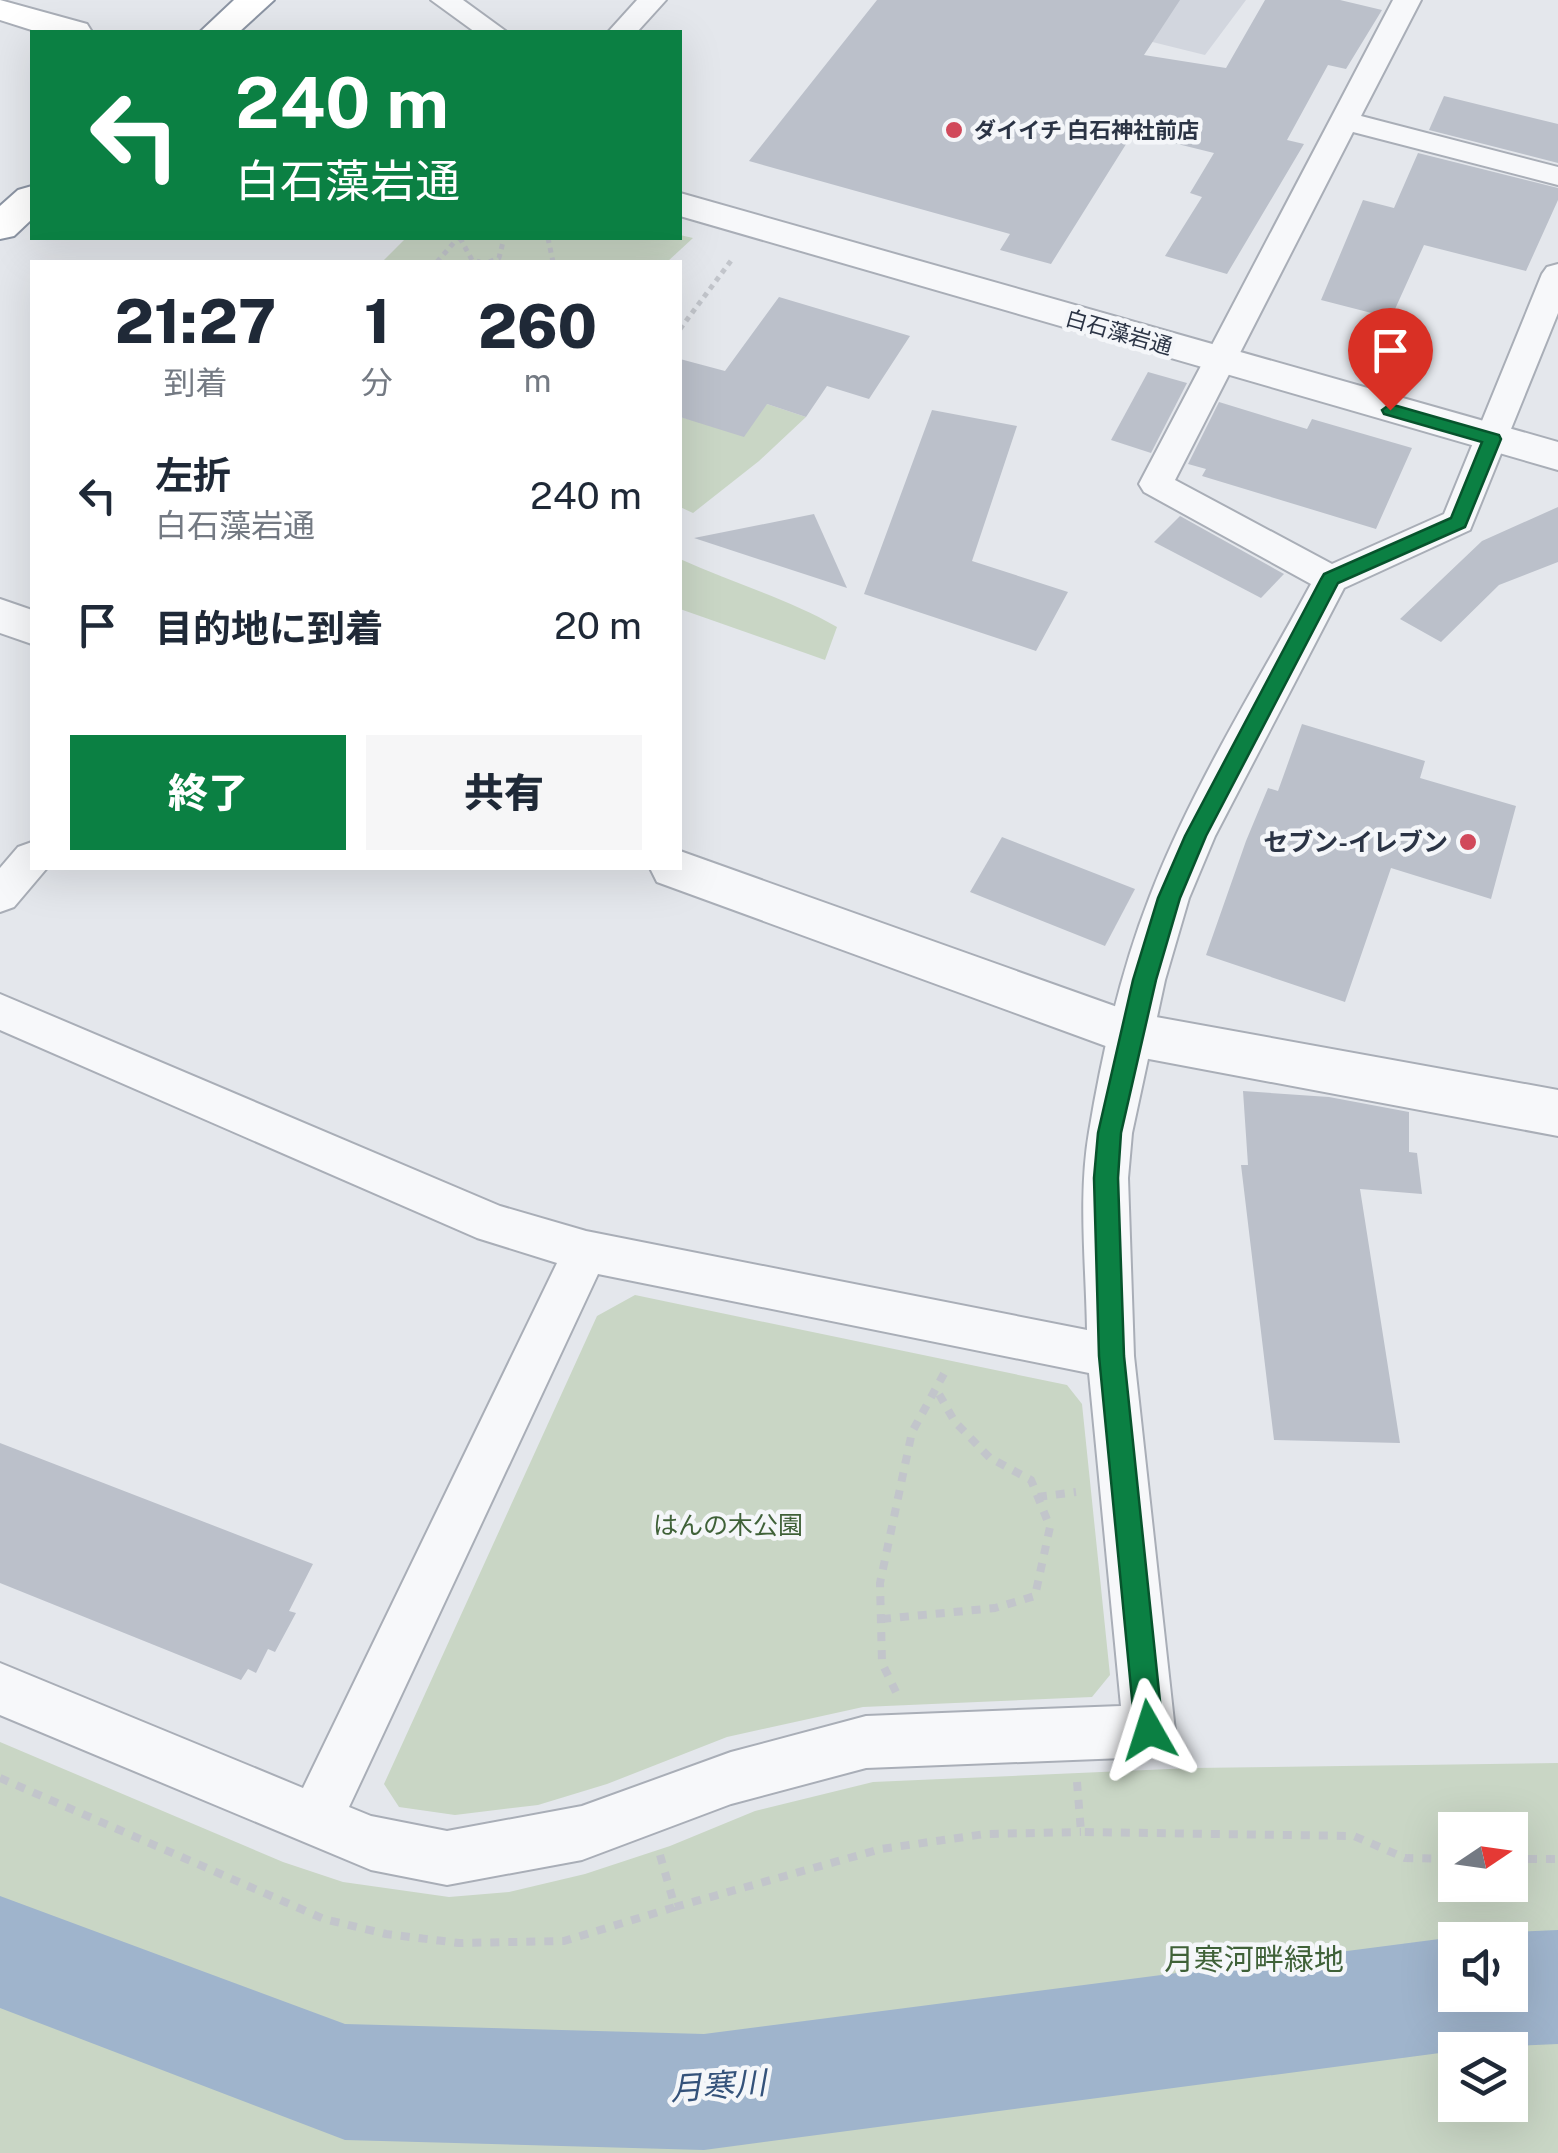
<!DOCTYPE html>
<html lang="ja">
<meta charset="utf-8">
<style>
body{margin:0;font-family:"Public Sans","Noto Sans JP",sans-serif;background:#f6f6f7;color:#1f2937;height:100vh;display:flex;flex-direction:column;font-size:38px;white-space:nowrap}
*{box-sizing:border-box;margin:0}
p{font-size:32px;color:#747a83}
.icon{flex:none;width:55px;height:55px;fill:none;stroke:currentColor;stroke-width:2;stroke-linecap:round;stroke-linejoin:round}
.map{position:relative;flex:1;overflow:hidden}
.details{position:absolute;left:30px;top:260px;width:652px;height:610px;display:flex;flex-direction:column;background:#fff;border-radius:0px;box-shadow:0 10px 40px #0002}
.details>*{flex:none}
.top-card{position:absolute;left:30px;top:30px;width:652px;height:210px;border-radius:0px;box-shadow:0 10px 40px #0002;background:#0b8043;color:#fff;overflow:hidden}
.needle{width:65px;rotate:77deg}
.controls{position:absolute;left:1438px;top:1812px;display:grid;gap:20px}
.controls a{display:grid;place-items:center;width:90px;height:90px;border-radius:0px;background:#fff;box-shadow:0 10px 40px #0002;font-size:50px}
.pin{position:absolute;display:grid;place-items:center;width:85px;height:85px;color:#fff;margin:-102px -42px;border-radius:50% 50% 50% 0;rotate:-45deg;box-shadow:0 0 10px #0007}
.pin .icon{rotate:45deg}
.me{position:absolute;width:110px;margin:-55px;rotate:354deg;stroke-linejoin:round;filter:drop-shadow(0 0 8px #0008)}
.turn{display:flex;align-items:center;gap:35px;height:210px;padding:0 40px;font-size:45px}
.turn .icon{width:130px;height:130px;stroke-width:2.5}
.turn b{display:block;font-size:70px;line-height:85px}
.eta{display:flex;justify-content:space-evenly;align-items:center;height:170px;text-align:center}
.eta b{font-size:60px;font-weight:800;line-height:70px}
.action{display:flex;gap:20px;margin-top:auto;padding:20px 40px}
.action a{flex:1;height:115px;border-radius:0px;background:#0b8043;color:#fff;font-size:40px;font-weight:800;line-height:115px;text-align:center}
.action a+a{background:#f6f6f7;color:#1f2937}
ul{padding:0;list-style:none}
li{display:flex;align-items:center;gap:30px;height:130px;padding:0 40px}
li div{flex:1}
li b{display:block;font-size:38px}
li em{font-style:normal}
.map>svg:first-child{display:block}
.built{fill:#d2d6de}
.green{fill:#c9d6c5;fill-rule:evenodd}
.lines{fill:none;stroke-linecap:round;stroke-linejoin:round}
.river{fill:#9fb4cc;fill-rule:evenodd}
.building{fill:#bbc0ca}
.minor-casing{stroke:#a9aeb7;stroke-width:4}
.tertiary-casing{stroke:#a9aeb7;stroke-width:4}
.secondary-casing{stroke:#a9aeb7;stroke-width:4}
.trunk-casing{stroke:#8b94a3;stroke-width:4}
.path-far1{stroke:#c2c5cb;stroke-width:5;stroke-dasharray:5 5;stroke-linecap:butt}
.path{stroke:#c2c5cb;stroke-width:8;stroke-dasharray:9 9;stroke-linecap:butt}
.minor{fill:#f7f8fa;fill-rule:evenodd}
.tertiary{fill:#f7f8fa;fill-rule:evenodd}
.secondary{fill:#fff;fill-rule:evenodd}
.trunk{fill:#fff;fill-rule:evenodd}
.route{fill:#0b8043;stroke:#07532c;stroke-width:2.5}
.poi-dot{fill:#d1495b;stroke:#f4f6f9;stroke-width:4}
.labels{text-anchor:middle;stroke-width:9;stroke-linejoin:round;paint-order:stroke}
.far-poi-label{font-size:22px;font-weight:bold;fill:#2b3445;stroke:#f4f6f9;text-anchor:start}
.far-street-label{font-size:22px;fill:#2b3445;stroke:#f4f6f9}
.poi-label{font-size:25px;font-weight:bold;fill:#2b3445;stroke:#f4f6f9;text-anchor:end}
.park-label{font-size:25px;fill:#3f6138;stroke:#f4f6f9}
.near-park-label{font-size:30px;fill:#3f6138;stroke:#f4f6f9}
.near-water-label{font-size:32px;font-style:italic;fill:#34527a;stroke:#f4f6f9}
</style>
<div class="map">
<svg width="1558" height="2153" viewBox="0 0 1558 2153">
<rect width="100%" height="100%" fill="#e4e7ec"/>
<!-- built -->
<polygon class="built" points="983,0 1246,0 1205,55"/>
<!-- green -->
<g class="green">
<polygon points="680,235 693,238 667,262 382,262 406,238"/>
<polygon points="767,404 806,417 759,461 693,513 680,507 680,417 692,420"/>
<path d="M 680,559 C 732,583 787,598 837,627 L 825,660 L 680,609 Z"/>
<polygon points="635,1295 1067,1385 1082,1404 1110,1675 1092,1697 863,1707 727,1737 607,1784 538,1805 455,1815 399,1807 384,1784 597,1316"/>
<path d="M 0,1742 L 283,1862 L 343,1882 L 449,1897 L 509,1892 L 585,1874 L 670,1846 L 755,1811 L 873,1782 L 1192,1768 L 1558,1763 L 1558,2153 L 0,2153 ZM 1455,1830 L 1510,1830 L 1510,1885 L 1455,1885 ZM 1510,1940 L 1510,1995 L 1455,1995 L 1455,1940 ZM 1510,2050 L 1510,2105 L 1455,2105 L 1455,2050 Z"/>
</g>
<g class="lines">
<!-- river -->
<polygon class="river" points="0,1896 345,2024 704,2034 1455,1937 1462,1940 1455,1940 1455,1995 1510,1995 1510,1940 1491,1940 1510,1932 1558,1930 1558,2044 1510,2046 1489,2037 1455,2051 704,2150 345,2140 0,2008"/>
</g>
<!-- building -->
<g class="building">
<polygon points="877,0 1180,0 1144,55 1226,68 1265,0 1340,0 1382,10 1346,69 1328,65 1287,140 1304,144 1227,274 1165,256 1202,197 1190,193 1214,153 1133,133 1051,264 1000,250 1010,234 749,161"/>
<polygon points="1444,96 1558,124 1558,163 1429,130"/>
<polygon points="1418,153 1558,188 1558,200 1526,271 1424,245 1391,318 1321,300 1363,200 1394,208"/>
<polygon points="779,297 910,336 869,399 827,386 806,417 767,404 744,437 680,417 680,359 725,371"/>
<polygon points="1148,372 1187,383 1151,453 1111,440"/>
<polygon points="1219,402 1307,429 1312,419 1412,448 1376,529 1202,476 1206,469 1188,464"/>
<polygon points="932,410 1017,426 972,561 1068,592 1036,651 864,594"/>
<polygon points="1558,507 1558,562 1499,585 1441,642 1400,619 1482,541"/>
<polygon points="814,514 847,588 694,538"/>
<polygon points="1180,516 1284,574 1261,598 1154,542"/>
<polygon points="1302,724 1425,761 1420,778 1516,806 1491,899 1391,868 1345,1002 1206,955 1246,841 1268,788 1278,791"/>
<polygon points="1002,837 1135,889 1105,946 970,892"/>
<polygon points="1243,1091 1329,1097 1409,1112 1409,1152 1417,1153 1422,1194 1360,1189 1400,1443 1274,1440 1241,1165 1248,1165"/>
<polygon points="0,1443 313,1564 289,1611 296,1613 275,1652 268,1649 256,1673 248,1669 241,1680 0,1583"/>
</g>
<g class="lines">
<!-- minor casing -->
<g class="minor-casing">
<g id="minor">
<polygon points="431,0 463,0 507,32 475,32"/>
<polygon points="637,0 666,0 637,32 608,32"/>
<path d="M 1393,0 L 1421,0 L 1361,116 L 1558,167 L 1558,185 L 1353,132 L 1175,480 L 1332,564 L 1444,514 L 1542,274 L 1547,267 L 1558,264 L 1558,313 L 1470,530 L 1344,588 L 1215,836 L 1189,898 L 1165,980 L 1132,1133 L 1128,1178 L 1134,1356 L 1175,1731 L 1167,1749 L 1149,1757 L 866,1768 L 731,1804 L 582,1860 L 447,1885 L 371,1870 L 0,1715 L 0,1663 L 303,1788 L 557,1263 L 477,1238 L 0,1030 L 0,994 L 500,1206 L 586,1231 L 1087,1330 C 1086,1265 1078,1196 1089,1132 C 1102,1053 1121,970 1150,896 C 1192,787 1256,686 1311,584 L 1144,492 L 1139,484 ZM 598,1274 L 1089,1373 L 1121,1706 L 866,1716 L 731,1752 L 582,1806 L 447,1831 L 371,1816 L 349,1807 Z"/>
<polygon points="32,842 32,868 47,868 14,907 0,912 0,868 18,847"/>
</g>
</g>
<!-- tertiary casing -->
<g class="tertiary-casing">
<g id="tertiary">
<polygon points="680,193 1558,442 1558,470 680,216"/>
<polygon points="0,599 32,610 32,644 0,633"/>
<polygon points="680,851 1134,1013 1558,1090 1558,1136 1133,1056 657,882 650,868 680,868"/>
</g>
</g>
<!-- secondary casing -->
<g class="secondary-casing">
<polygon id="secondary" points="0,0 87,24 92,32 38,32 0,20"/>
</g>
<!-- trunk casing -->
<g class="trunk-casing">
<g id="trunk">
<polygon points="234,0 274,0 239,32 200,32"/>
<polygon points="32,186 32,219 14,236 0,239 0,206 18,190"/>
</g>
</g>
<!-- path-far1 -->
<g class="path-far1">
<polyline points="460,238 472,260 480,262"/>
<polyline points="548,238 553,262"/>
<polyline points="437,262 458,238"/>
<polyline points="489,262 499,258 504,238"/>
<polyline points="680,329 733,258"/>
</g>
<!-- path -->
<g class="path">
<polyline points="1038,1497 1076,1492"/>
<polyline points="882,1619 995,1608 1035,1596 1050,1527 1031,1480 990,1458 955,1422 936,1389"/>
<polyline points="896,1692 882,1663 880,1583 912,1432 946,1370"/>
<polyline points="0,1778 324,1919 386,1934 459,1943 564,1941 675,1907"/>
<polyline points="1077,1782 1081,1832 1354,1836 1405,1858 1455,1859"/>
<polyline points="660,1855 675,1907 881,1849 985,1834 1081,1832"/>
<polyline points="1510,1859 1558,1859"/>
</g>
<!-- minor -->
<use href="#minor" class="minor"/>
<!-- tertiary -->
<use href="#tertiary" class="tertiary"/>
<!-- secondary -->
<use href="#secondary" class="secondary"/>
<!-- trunk -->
<use href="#trunk" class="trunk"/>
</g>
<!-- route -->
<polygon class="route" points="1390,404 1499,435 1501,439 1465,527 1338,583 1206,836 1180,898 1156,980 1121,1133 1118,1178 1124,1356 1163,1730 1159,1740 1149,1744 1139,1740 1135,1730 1099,1356 1094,1178 1098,1133 1133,980 1158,898 1185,836 1321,579 1324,574 1451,518 1482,442 1384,414 1382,410"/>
<!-- markers -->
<g class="poi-dot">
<circle cx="954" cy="130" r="10"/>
<circle cx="1468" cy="842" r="10"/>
</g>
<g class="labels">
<!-- far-poi labels -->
<g class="far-poi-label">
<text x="974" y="138">ダイイチ 白石神社前店</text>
</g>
<!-- far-street labels -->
<g class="far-street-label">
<text transform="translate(1119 332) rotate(16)" y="8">白石藻岩通</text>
</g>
<!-- poi labels -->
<g class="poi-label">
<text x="1448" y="851">セブン-イレブン</text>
</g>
<!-- park labels -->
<g class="park-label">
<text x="728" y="1534">はんの木公園</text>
</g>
<!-- near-park labels -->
<g class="near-park-label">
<text x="1254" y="1970">月寒河畔緑地</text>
</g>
<!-- near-water labels -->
<g class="near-water-label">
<text transform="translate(718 2086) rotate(-4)" y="11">月寒川</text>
</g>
</g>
</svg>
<div class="controls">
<a><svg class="needle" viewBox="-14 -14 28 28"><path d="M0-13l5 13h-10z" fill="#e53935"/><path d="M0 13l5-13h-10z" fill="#747a83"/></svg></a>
<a><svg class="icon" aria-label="sound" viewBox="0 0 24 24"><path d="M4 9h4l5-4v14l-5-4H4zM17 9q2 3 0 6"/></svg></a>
<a><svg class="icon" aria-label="layers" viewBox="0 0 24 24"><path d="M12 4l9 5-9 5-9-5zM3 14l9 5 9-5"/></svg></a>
</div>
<div class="pin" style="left:1390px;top:410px;background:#d93025"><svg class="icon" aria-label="arrive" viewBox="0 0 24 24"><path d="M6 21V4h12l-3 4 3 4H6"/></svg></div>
<svg class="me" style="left:1149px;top:1730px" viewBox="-20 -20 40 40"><path d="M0-17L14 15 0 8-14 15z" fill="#0b8043" stroke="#fff" stroke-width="4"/></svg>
<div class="top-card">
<div class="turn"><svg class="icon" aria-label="left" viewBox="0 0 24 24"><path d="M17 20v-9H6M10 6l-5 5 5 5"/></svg><div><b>240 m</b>白石藻岩通</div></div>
</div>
<section class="details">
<div class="eta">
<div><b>21:27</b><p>到着</p></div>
<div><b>1</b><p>分</p></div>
<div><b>260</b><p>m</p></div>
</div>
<ul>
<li><svg class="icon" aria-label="left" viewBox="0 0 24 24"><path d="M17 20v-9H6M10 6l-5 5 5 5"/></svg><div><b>左折</b><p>白石藻岩通</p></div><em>240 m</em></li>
<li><svg class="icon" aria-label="arrive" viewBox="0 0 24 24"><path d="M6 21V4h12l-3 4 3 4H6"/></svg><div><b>目的地に到着</b></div><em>20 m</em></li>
</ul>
<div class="action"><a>終了</a><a>共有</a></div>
</section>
</div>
